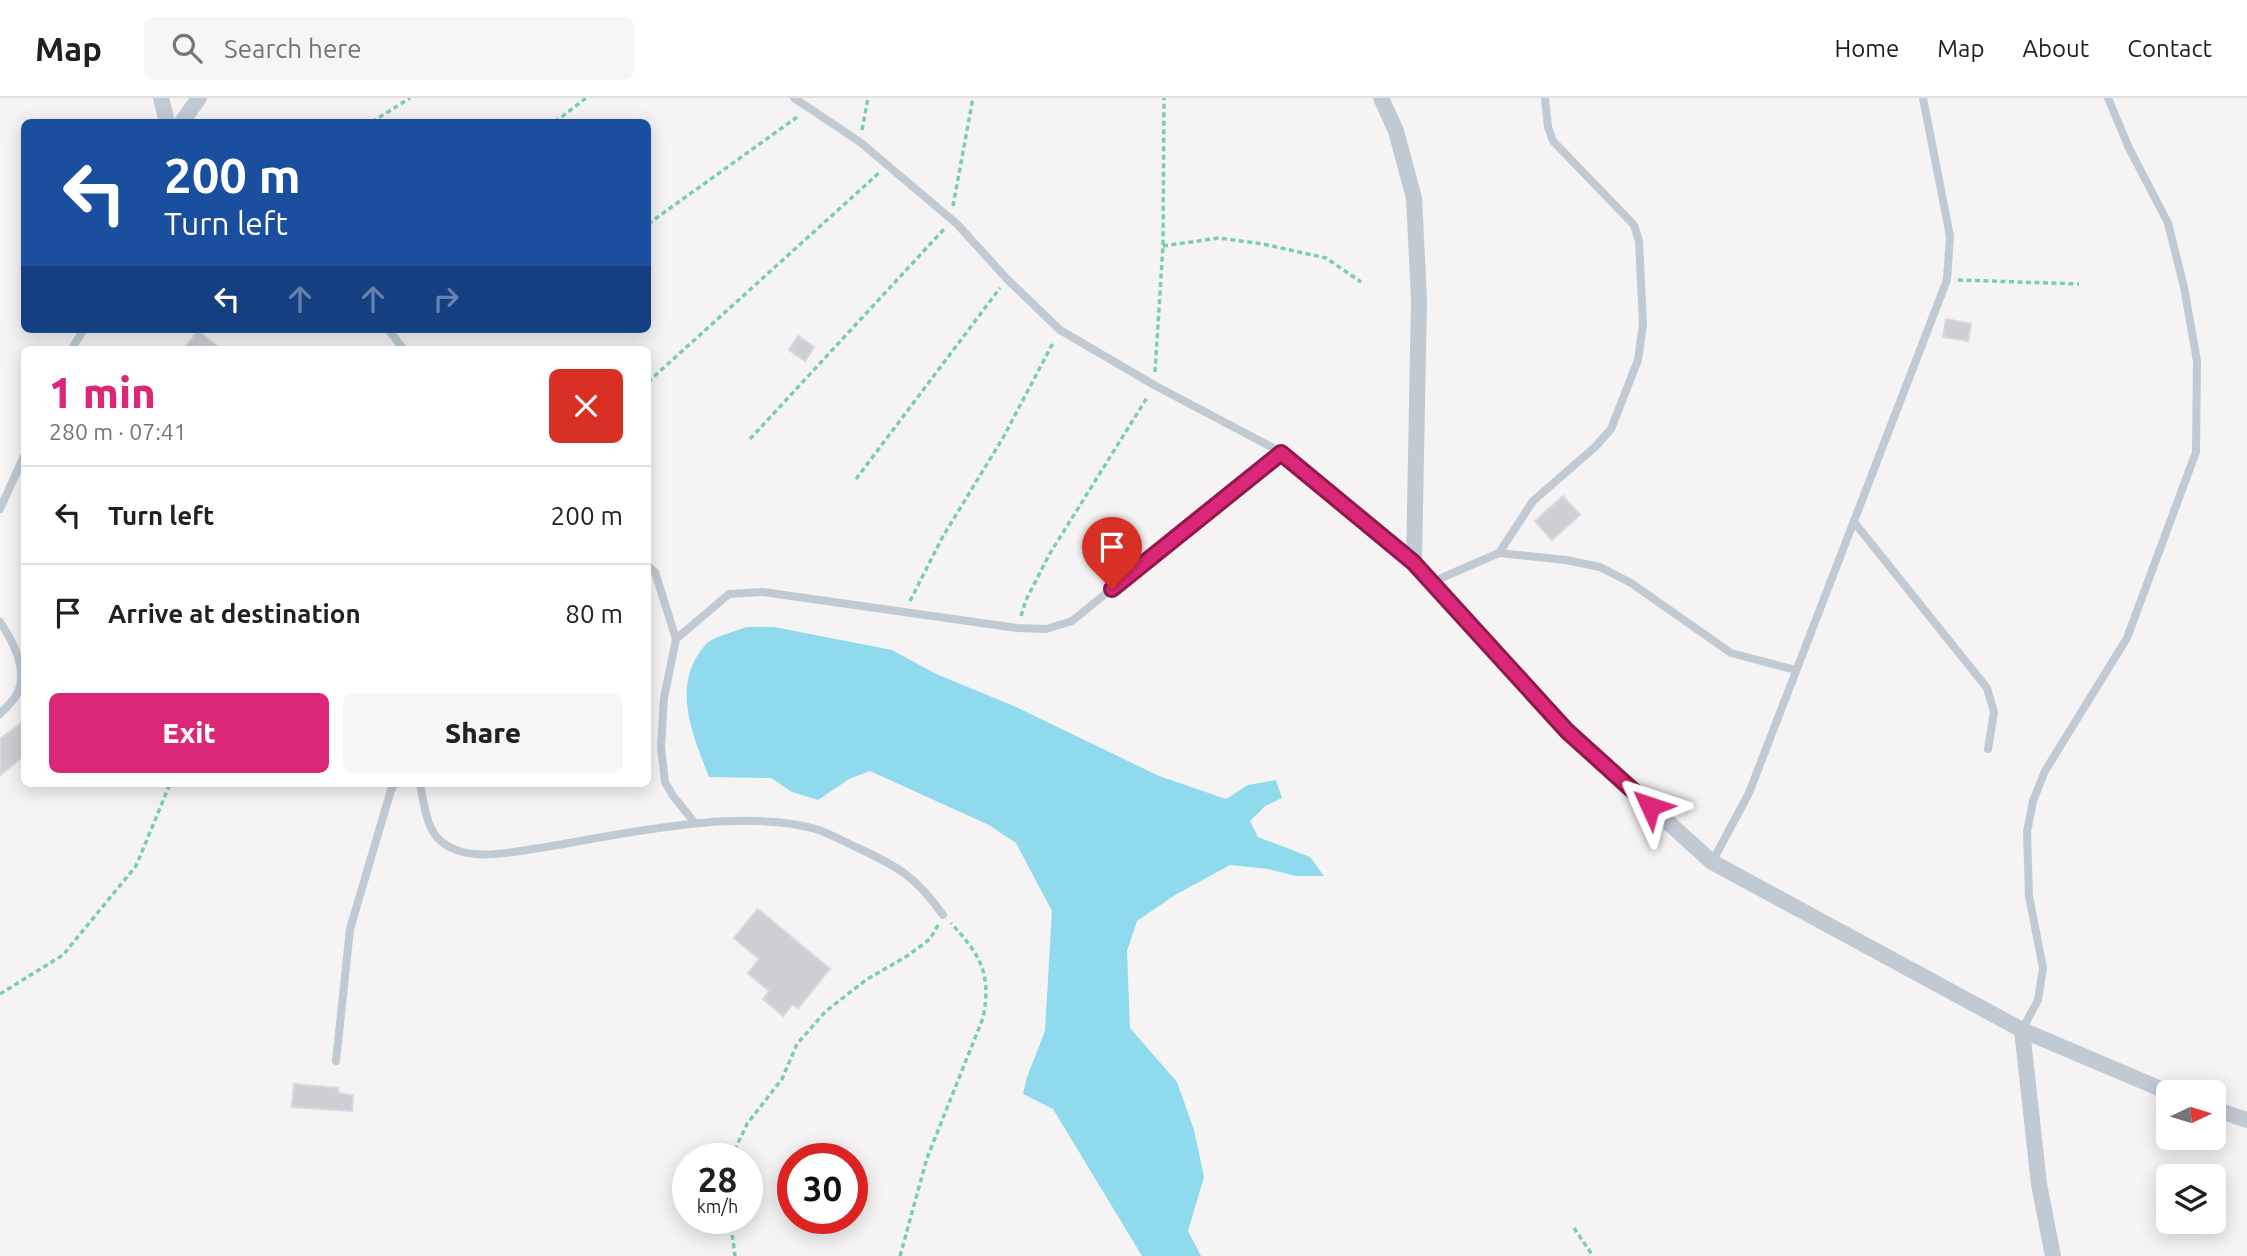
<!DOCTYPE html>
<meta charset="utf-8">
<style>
body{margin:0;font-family:Ubuntu,sans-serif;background:#f6f6f6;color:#202124;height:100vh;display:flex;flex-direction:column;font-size:26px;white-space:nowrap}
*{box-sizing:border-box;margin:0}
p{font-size:23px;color:#757577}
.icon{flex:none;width:38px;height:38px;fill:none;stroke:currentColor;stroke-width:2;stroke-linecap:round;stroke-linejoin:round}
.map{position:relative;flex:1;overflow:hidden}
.details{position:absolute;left:21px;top:248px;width:630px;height:441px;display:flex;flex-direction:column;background:#fff;border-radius:10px;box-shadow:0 4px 18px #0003}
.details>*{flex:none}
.banner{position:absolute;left:21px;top:21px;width:630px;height:214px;border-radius:10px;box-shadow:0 4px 18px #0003;background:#1a4fa0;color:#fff;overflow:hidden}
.needle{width:46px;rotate:86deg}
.tools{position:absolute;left:2156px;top:982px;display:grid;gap:14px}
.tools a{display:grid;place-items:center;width:70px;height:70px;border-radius:10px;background:#fff;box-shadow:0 4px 18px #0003;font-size:35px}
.speed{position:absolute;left:672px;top:1045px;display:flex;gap:14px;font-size:35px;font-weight:700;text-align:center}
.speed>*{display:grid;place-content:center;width:91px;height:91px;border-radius:50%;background:#fff;box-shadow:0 4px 18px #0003;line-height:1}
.speed small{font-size:18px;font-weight:400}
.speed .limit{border:10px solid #d22;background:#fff;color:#111}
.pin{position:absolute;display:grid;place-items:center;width:60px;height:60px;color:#fff;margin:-72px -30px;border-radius:50% 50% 50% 0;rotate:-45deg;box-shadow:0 0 7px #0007}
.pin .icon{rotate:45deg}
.me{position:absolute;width:77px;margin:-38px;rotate:312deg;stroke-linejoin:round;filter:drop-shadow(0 0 5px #0008)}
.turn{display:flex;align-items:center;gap:24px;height:147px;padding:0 28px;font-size:32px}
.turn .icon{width:91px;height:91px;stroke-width:2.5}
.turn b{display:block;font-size:49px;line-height:60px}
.lanes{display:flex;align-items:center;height:66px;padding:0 28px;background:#0003;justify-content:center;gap:35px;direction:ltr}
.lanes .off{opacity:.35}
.round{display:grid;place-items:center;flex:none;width:74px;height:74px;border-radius:10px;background:#f6f6f6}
.summary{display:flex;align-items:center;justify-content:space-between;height:119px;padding:0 28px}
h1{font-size:42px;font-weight:800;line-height:52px;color:#db2777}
.button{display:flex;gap:14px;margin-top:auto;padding:14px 28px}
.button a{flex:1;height:80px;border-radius:10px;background:#db2777;color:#fff;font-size:28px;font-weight:800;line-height:80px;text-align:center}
.button a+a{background:#f6f6f6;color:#202124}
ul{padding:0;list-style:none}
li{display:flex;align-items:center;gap:21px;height:98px;padding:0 28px;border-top:2px solid #e0e0e0}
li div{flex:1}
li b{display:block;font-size:26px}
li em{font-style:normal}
header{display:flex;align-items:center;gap:42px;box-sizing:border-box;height:98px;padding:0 35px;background:#fff;border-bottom:2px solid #e0e0e0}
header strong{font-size:33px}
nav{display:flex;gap:38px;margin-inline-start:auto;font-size:24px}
.search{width:490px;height:63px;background:#f6f6f6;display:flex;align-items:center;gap:18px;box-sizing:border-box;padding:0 24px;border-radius:10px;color:#757577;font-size:26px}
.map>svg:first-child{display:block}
.water{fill:#90daee}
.building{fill:#cdcfd5;stroke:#d7d9de;stroke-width:2}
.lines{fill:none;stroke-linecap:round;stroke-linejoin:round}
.path{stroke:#7ad0a6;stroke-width:3.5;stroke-dasharray:5 3.5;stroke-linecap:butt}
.lane{stroke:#c1cad2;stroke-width:8}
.street{stroke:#c1cad2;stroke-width:16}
.route-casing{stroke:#8e194d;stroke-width:18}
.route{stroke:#db2777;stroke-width:12}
</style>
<header>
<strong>Map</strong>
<div class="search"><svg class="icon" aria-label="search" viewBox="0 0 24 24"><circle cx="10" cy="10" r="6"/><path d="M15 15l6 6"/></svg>Search here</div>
<nav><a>Home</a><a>Map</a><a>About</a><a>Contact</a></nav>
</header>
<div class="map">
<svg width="2247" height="1158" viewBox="0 0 2247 1158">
<rect width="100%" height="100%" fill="#f5f3f3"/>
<!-- water -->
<path class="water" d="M 746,529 L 774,529 L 892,552 L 936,576 L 1014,608 L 1159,678 L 1226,701 L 1248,687 L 1276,682 L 1282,700 L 1265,708 L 1250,723 L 1258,739 L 1310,759 L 1324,778 L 1296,778 L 1268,771 L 1230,767 L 1175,797 L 1137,823 L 1127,853 L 1130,930 L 1177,984 L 1194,1032 L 1204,1079 L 1188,1133 L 1201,1158 L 1142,1158 L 1053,1011 L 1023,996 L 1027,979 L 1045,933 L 1052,813 L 1016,745 L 989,727 L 870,673 L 849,681 L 818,702 L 792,694 L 771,680 L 709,679 C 692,636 670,586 706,546 C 714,538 735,534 746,529 Z"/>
<!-- building -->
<g class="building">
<polygon points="1946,221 1971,226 1968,243 1943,239"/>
<polygon points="198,233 222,252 183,252"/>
<polygon points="798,238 814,249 805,263 789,252"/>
<polygon points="1563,398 1580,417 1552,442 1535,423"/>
<polygon points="24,623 24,658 0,677 0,641"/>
<polygon points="758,811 830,871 798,910 793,906 783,918 763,901 769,893 748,875 759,861 734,840"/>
<polygon points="294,986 338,990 338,995 353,997 352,1013 292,1009"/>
</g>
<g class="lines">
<!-- path -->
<g class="path">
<polyline points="372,24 410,0"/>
<polyline points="555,24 586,0"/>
<polyline points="862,32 868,0"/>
<polyline points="953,108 973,0"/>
<polyline points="648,126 800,17"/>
<polyline points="1163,148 1219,140 1263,146 1326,160 1361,184"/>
<polyline points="1958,182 2079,186"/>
<polyline points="1155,274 1163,148 1164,0"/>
<polyline points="648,284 880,74"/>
<polyline points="750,341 945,130"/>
<polyline points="856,381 1000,190"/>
<polyline points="910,503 942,440 1004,338 1054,243"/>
<polyline points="1021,518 1026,502 1049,457 1148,298"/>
<polyline points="0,896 63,857 136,768 170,686"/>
<polyline points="731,1060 747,1026 782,981 797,946 826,913 866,882 907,858 930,841 938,827"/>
<polyline points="730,1120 735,1158"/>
<polyline points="1574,1130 1593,1158"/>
<path d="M 900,1158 L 927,1060 L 983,920 C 992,875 980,857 951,825"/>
</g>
<!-- lane -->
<g class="lane">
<polyline points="794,0 860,44 957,126 1007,181 1060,232 1154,287 1281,354 1412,463"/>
<polyline points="388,231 404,252"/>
<polyline points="71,252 84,231"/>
<polyline points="0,411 24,358"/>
<polyline points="1854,424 1987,590 1994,614 1988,651"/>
<polyline points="1499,455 1533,403 1595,349 1611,331 1638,262 1643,226 1639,143 1634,127 1553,43 1548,29 1545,0"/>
<polyline points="648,468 655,474 676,541 664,600 661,649 665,684 673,698 695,725"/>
<polyline points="1432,484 1499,455 1566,462 1600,469 1631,485 1731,555 1796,572"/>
<path d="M 0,524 C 12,542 28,572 18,594 C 15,602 6,609 0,616"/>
<polyline points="676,541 729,496 763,494 1017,530 1046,531 1072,523 1281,354"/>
<path d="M 420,686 C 424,705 426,732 442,744 C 468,765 511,754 540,750 C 619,737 743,708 819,732 C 832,737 845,744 858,750 C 899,769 916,779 943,817"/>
<polyline points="1712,764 1749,695 1947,182 1950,138 1923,0"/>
<polyline points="2022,932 2038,902 2043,870 2029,798 2027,734 2033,703 2045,673 2127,540 2196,354 2197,263 2184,189 2168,125 2129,50 2108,0"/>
<polyline points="336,963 350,831 391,692 395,686"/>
</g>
<!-- street -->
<g class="street">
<polyline points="161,0 167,24"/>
<polyline points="1381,0 1396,33 1414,100 1419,201 1414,464 1567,633 1712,764 2022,932 2168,994"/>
<polyline points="182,24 199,0"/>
<polyline points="2022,932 2039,1086 2053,1158"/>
<polyline points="2214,1011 2247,1022"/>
</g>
</g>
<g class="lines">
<!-- route casing -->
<g class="route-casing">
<polyline id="route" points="1112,491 1281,355 1413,464 1567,633 1650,708"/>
</g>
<!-- route -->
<use href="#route" class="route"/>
</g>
</svg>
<div class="tools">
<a><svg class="needle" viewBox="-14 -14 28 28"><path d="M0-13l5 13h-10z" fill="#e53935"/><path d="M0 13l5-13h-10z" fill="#757577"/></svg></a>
<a><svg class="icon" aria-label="layers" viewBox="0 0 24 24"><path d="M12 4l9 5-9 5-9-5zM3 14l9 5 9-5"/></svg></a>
</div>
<div class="speed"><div>28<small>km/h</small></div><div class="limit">30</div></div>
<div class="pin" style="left:1112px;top:491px;background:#d93025"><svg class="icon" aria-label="arrive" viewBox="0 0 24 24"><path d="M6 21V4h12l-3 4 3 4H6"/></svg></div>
<svg class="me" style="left:1650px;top:708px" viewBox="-20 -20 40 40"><path d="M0-17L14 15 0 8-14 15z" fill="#db2777" stroke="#fff" stroke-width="4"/></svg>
<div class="banner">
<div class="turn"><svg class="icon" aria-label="left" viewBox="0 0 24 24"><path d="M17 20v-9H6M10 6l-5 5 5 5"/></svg><div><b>200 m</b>Turn left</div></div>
<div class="lanes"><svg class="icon" aria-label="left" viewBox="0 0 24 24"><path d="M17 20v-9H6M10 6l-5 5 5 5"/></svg><svg class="icon off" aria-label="ahead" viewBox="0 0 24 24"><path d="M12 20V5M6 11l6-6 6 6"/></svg><svg class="icon off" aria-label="ahead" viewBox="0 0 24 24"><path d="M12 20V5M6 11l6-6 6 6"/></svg><svg class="icon off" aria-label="right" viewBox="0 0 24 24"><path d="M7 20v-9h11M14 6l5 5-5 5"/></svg></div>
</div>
<section class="details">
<div class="summary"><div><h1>1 min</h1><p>280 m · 07:41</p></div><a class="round" style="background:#d93025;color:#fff"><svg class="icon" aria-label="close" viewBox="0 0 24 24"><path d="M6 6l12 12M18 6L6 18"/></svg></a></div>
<ul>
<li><svg class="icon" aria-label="left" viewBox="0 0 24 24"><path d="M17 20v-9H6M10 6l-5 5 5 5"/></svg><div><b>Turn left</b></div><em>200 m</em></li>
<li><svg class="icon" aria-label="arrive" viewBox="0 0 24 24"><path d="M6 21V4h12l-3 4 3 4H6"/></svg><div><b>Arrive at destination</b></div><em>80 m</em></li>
</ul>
<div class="button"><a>Exit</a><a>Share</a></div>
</section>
</div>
